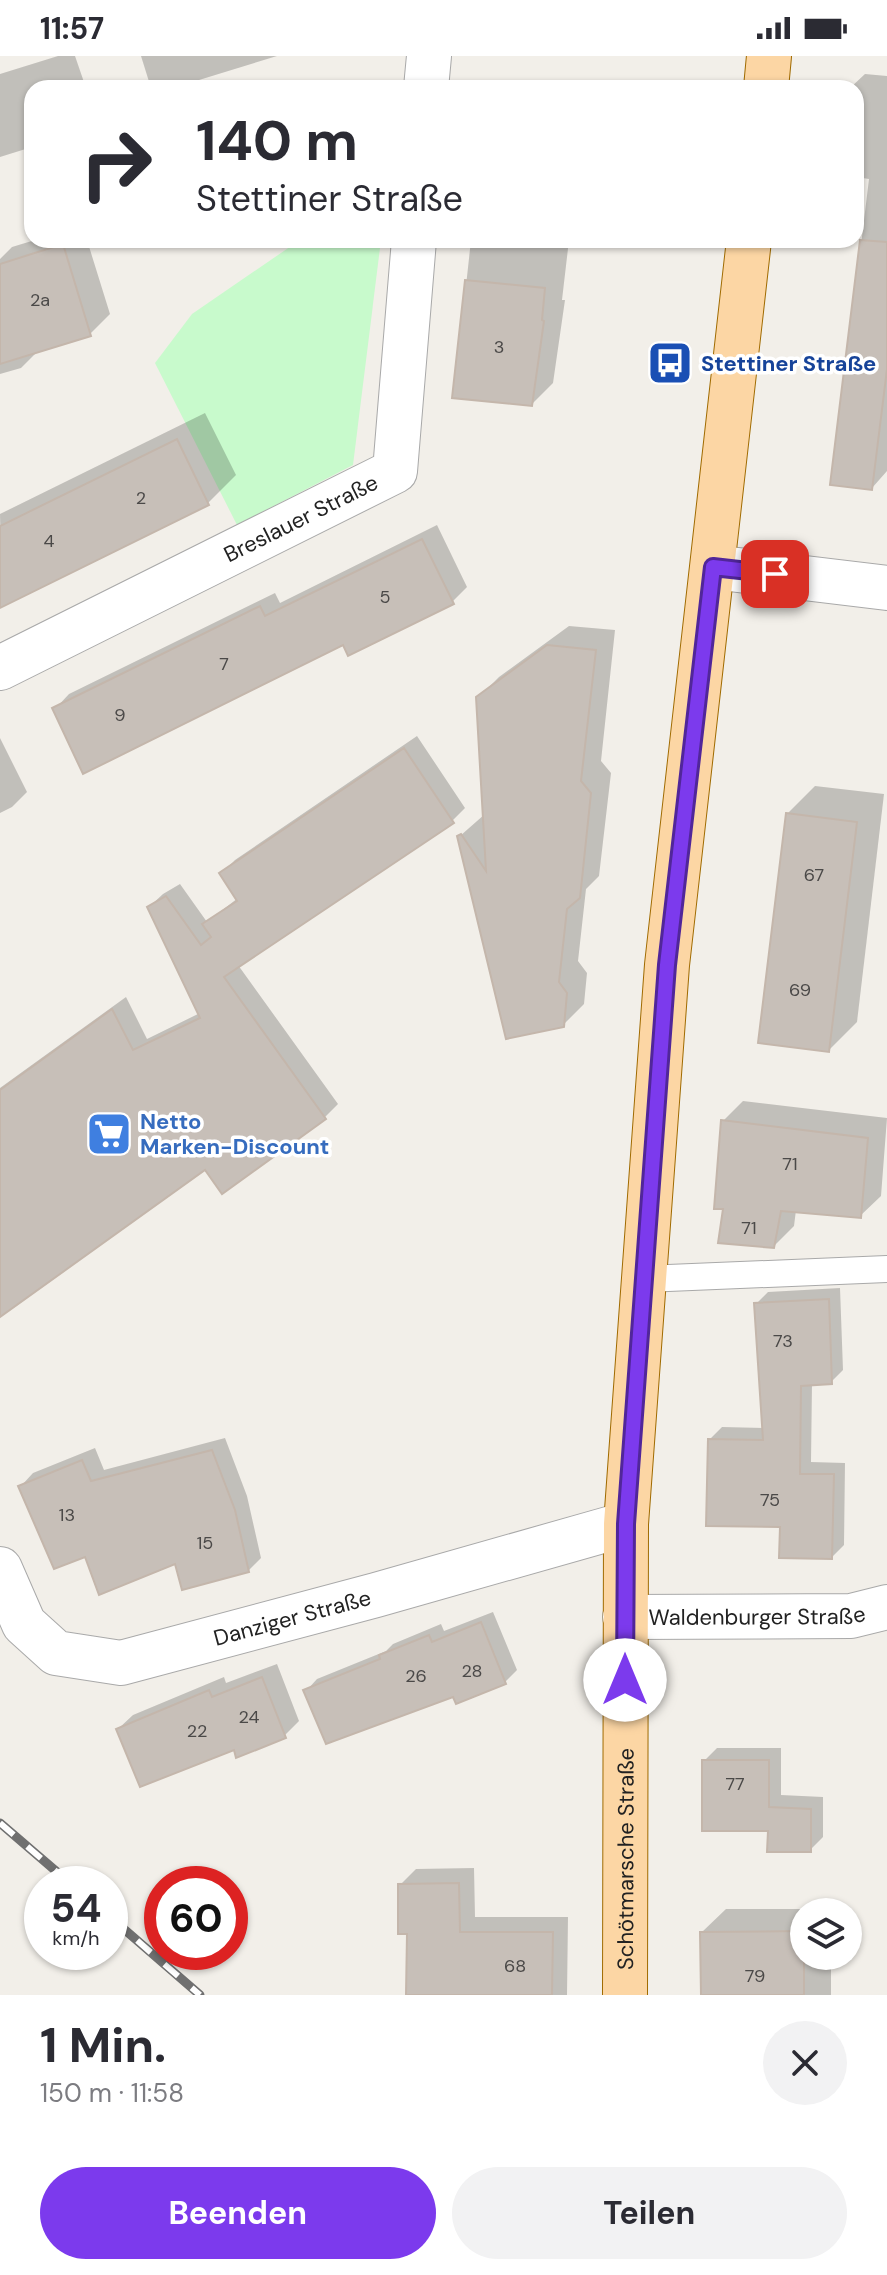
<!DOCTYPE html>
<html lang="de">
<meta charset="utf-8">
<style>
body{margin:0;font-family:"DM Sans",sans-serif;background:#f2f2f3;color:#2b2b33;height:100vh;display:flex;flex-direction:column;font-size:30px;white-space:nowrap}
*{box-sizing:border-box;margin:0}
p{font-size:26px;color:#7c7c81}
.icon{flex:none;width:44px;height:44px;fill:none;stroke:currentColor;stroke-width:2;stroke-linecap:round;stroke-linejoin:round}
.map{position:relative;height:1939px;overflow:hidden}
.details{display:flex;flex-direction:column;background:#fff;flex:1}
.details>*{flex:none}
.guide{position:absolute;left:24px;top:24px;width:840px;height:168px;border-radius:24px;box-shadow:0 2px 6px #0004;background:#fff;color:#2b2b33;overflow:hidden}
.fabs{position:absolute;left:790px;top:1842px;display:grid;gap:16px}
.fabs a{display:grid;place-items:center;width:72px;height:72px;border-radius:50%;background:#fff;box-shadow:0 2px 6px #0004;font-size:40px}
.speed{position:absolute;left:24px;top:1810px;display:flex;gap:16px;font-size:40px;font-weight:700;text-align:center}
.speed>*{display:grid;place-content:center;width:104px;height:104px;border-radius:50%;background:#fff;box-shadow:0 2px 6px #0004;line-height:1}
.speed small{font-size:20px;font-weight:400}
.speed .limit{border:12px solid #d22;background:#fff;color:#111}
.pin{position:absolute;display:grid;place-items:center;width:68px;height:68px;color:#fff;margin:-34px;border-radius:16px;box-shadow:0 4px 12px #0006}
.me{position:absolute;width:88px;margin:-44px;rotate:0deg;stroke-linejoin:round;filter:drop-shadow(0 0 6px #0008)}
.turn{display:flex;align-items:center;gap:28px;height:168px;padding:0 40px;font-size:36px}
.turn .icon{width:104px;height:104px;stroke-width:2.5}
.turn b{display:block;font-size:56px;line-height:68px}
.round{display:grid;place-items:center;flex:none;width:84px;height:84px;border-radius:42px;background:#f2f2f3}
.headline{display:flex;align-items:center;justify-content:space-between;height:136px;padding:0 40px}
h1{font-size:48px;font-weight:700;line-height:60px}
.action{display:flex;gap:16px;margin-top:auto;padding:16px 40px}
.action a{flex:1;height:92px;border-radius:48px;background:#7c3aed;color:#fff;font-size:32px;font-weight:700;line-height:92px;text-align:center}
.action a+a{background:#f2f2f3;color:#2b2b33}
.status{display:flex;justify-content:space-between;align-items:center;height:56px;padding:0 40px;background:#fff;direction:ltr}
.status svg{height:22px;fill:currentColor}
.map>svg:first-child{display:block}
.park{fill:#c8facc}
.shadow{fill:#0003}
.building{fill:#c7bfb8;stroke:#c4b6ab;stroke-width:2}
.lines{fill:none;stroke-linecap:round;stroke-linejoin:round}
.lane-casing{stroke:#a9a9a9;stroke-width:28}
.street-casing{stroke:#a9a9a9;stroke-width:46}
.primary-casing{stroke:#a06b00;stroke-width:46}
.lane{stroke:#fff;stroke-width:26}
.street{stroke:#fff;stroke-width:44}
.primary{stroke:#fcd6a4;stroke-width:44}
.rail-casing{stroke:#707070;stroke-width:9}
.rail{stroke:#fff;stroke-width:6;stroke-dasharray:18;stroke-linecap:butt}
.route-casing{stroke:#51269a;stroke-width:20}
.route{stroke:#7c3aed;stroke-width:14}
.labels{text-anchor:middle;stroke-width:7;stroke-linejoin:round;paint-order:stroke}
.number-label{font-size:18px;fill:#4b4948}
.transit-label{font-size:22px;font-weight:bold;fill:#164399;stroke:#fff;text-anchor:start}
.street-label{font-size:22px;fill:#222;stroke:#fff}
.shop-label{font-size:22px;font-weight:bold;fill:#366cbe;stroke:#fff;text-anchor:start}
</style>
<div class="status"><b>11:57</b><svg viewBox="0 0 49 12"><path d="M0 12V9h3v3zM5 12V6h3v6zM10 12V3h3v9zM15 12V0h3v12zM26 1h20v11H26zM47 4h2v5h-2z"/></svg></div>
<div class="map">
<svg width="887" height="1939" viewBox="0 0 887 1939">
<rect width="100%" height="100%" fill="#f2efe9"/>
<!-- park -->
<polygon class="park" points="335,184 381,184 353,409 237,469 155,307 192,258 297,186"/>
<!-- shadow -->
<g class="shadow">
<polygon points="58,0 75,0 86,32 32,32 32,91 0,101 0,18"/>
<polygon points="141,0 277,0 173,32 151,32"/>
<polygon points="865,18 887,20 887,415 872,432 832,428 869,123 856,121 856,32 850,32"/>
<polygon points="35,184 87,184 110,258 90,278 39,294 21,312 0,318 0,203 12,191"/>
<polygon points="471,184 569,184 562,244 565,244 553,327 532,348 454,340"/>
<polygon points="205,357 236,419 208,447 2,549 0,458"/>
<polygon points="437,469 467,531 452,546 344,587 55,653 69,638 275,537 280,547"/>
<polygon points="569,570 615,574 601,705 611,717 599,820 586,833 578,905 587,917 584,948 563,969 460,780 485,758 478,642 499,621"/>
<polygon points="417,680 465,752 452,765 238,909 338,1048 325,1061 222,1135 205,1112 0,1245 0,1032 126,941 147,983 200,957 149,851 163,838 180,828 207,866 238,842 222,817 235,804"/>
<polygon points="0,682 27,736 12,751 0,757"/>
<polygon points="815,730 884,738 857,966 829,994 787,758"/>
<polygon points="743,1045 887,1062 881,1140 860,1160 796,1154 794,1170 774,1190 726,1151 723,1065"/>
<polygon points="840,1232 843,1314 831,1326 812,1327 811,1406 845,1407 844,1489 832,1501 782,1469 710,1383 722,1371 764,1372 756,1248 768,1236"/>
<polygon points="225,1382 247,1440 261,1502 248,1515 176,1505 86,1499 21,1430 33,1417 95,1392 104,1414"/>
<polygon points="493,1556 517,1614 505,1626 454,1638 306,1635 317,1623 386,1595 393,1588 441,1568 444,1575"/>
<polygon points="277,1608 299,1665 284,1680 118,1673 133,1659 224,1621 226,1627"/>
<polygon points="717,1692 781,1692 781,1739 823,1741 823,1781 810,1794 770,1773 704,1705"/>
<polygon points="474,1812 475,1861 568,1861 567,1939 408,1939 409,1876 400,1829 416,1813"/>
<polygon points="726,1853 832,1853 832,1856 804,1856 804,1900 831,1900 831,1939 703,1939 702,1876"/>
</g>
<!-- building -->
<g class="building">
<polygon points="860,184 887,186 887,313 872,434 830,429"/>
<polygon points="63,188 91,280 0,308 0,208"/>
<polygon points="465,224 545,232 542,264 544,265 532,350 452,342"/>
<polygon points="177,383 209,449 0,552 0,470"/>
<polygon points="422,483 454,548 348,600 343,589 83,718 52,652 260,550 265,560"/>
<polygon points="547,589 596,594 581,725 591,737 580,842 567,853 559,926 567,937 564,971 506,983 457,780 461,778 486,815 476,641"/>
<polygon points="404,692 454,767 224,921 326,1063 222,1138 205,1114 0,1261 0,1034 112,953 133,994 200,962 147,851 166,840 201,889 211,881 202,868 237,845 219,817"/>
<polygon points="786,757 857,766 829,996 758,987"/>
<polygon points="721,1064 868,1082 861,1162 781,1155 774,1192 718,1187 723,1153 714,1153"/>
<polygon points="829,1243 832,1328 801,1330 800,1418 834,1418 832,1503 779,1502 780,1471 706,1470 708,1383 763,1384 754,1247"/>
<polygon points="212,1394 235,1454 249,1516 182,1534 175,1508 99,1539 85,1501 54,1513 18,1430 82,1404 91,1425"/>
<polygon points="481,1566 506,1628 456,1648 453,1641 326,1688 303,1634 380,1603 379,1599 429,1579 432,1586"/>
<polygon points="262,1621 286,1682 236,1702 234,1694 140,1731 116,1673 209,1634 212,1641"/>
<polygon points="702,1704 769,1704 769,1751 811,1753 811,1796 767,1796 768,1775 702,1775"/>
<polygon points="459,1827 460,1876 553,1876 552,1939 406,1939 407,1878 398,1878 398,1828"/>
<polygon points="804,1875 804,1939 701,1939 700,1876"/>
</g>
<g class="lines">
<!-- lane casing -->
<g class="lane-casing">
<polyline id="lane" points="644,1223 887,1213"/>
</g>
<!-- street casing -->
<g class="street-casing">
<g id="street">
<polyline points="426,32 429,0"/>
<polyline points="713,511 887,532"/>
<path id="s1" d="M 0,612 L 395,415 L 414,184"/>
<path id="s2" d="M 0,1513 L 24,1568 L 56,1597 L 121,1607 L 376,1539 L 626,1468"/>
<path id="s3" d="M 625,1561 L 851,1560 L 887,1551"/>
</g>
</g>
<!-- primary casing -->
<g class="primary-casing">
<g id="primary">
<polyline points="766,32 769,0"/>
<path id="s4" d="M 625,1939 L 626,1468 L 667,909 L 749,184"/>
</g>
</g>
<!-- lane -->
<use href="#lane" class="lane"/>
<!-- street -->
<use href="#street" class="street"/>
<!-- primary -->
<use href="#primary" class="primary"/>
<!-- rail casing -->
<g class="rail-casing">
<g id="rail">
<polyline points="0,1767 71,1828"/>
<polyline points="110,1861 200,1939"/>
</g>
</g>
<!-- rail -->
<use href="#rail" class="rail"/>
</g>
<g class="lines">
<!-- route casing -->
<g class="route-casing">
<polyline id="route" points="625,1624 626,1468 667,909 713,511 775,518"/>
</g>
<!-- route -->
<use href="#route" class="route"/>
</g>
<!-- icons -->
<defs>
<g id="bus-square" transform="scale(2.3)"><rect x="-9" y="-9" width="18" height="18" rx="4" fill="#1a4fb4" stroke="#fff"/><path d="M-5-6H5V4H4V6H2V4H-2V6H-4V4H-5ZM-3.5-4V0h7V-4ZM-3.5 1.2v1.5H-2V1.2ZM2 1.2v1.5H3.5V1.2Z" fill="#fff"/></g>
<g id="supermarket-square" transform="scale(2.3)"><rect x="-9" y="-9" width="18" height="18" rx="4" fill="#3f7fe0" stroke="#fff"/><path d="M-6-5.5h2.5l.6 2H6L4.5 2H-2.5L-4.4-4H-6ZM-1.5 3.2a1.3 1.3 0 1 0 .1 0ZM3 3.2a1.3 1.3 0 1 0 .1 0Z" fill="#fff"/></g>
</defs>
<g fill-rule="evenodd">
<use href="#bus-square" x="670" y="307"/>
<use href="#supermarket-square" x="109" y="1078"/>
</g>
<g class="labels">
<!-- number labels -->
<g class="number-label">
<text x="40" y="250">2a</text>
<text x="499" y="297">3</text>
<text x="141" y="448">2</text>
<text x="49" y="491">4</text>
<text x="385" y="547">5</text>
<text x="224" y="614">7</text>
<text x="120" y="665">9</text>
<text x="814" y="825">67</text>
<text x="800" y="940">69</text>
<text x="790" y="1114">71</text>
<text x="749" y="1178">71</text>
<text x="783" y="1291">73</text>
<text x="770" y="1450">75</text>
<text x="67" y="1465">13</text>
<text x="205" y="1493">15</text>
<text x="472" y="1621">28</text>
<text x="416" y="1626">26</text>
<text x="249" y="1667">24</text>
<text x="197" y="1681">22</text>
<text x="735" y="1734">77</text>
<text x="515" y="1916">68</text>
<text x="755" y="1926">79</text>
</g>
<!-- transit labels -->
<g class="transit-label">
<text x="701" y="315">Stettiner Straße</text>
</g>
<!-- street labels -->
<g class="street-label">
<text dy="8" stroke="none"><textPath href="#s1" startOffset="336">Breslauer Straße</textPath></text>
<text dy="8" stroke="none"><textPath href="#s3" startOffset="132">Waldenburger Straße</textPath></text>
<text dy="8" stroke="none"><textPath href="#s2" startOffset="346">Danziger Straße</textPath></text>
<text dy="8" stroke="none"><textPath href="#s4" startOffset="136">Schötmarsche Straße</textPath></text>
</g>
<!-- shop labels -->
<g class="shop-label">
<text x="140" y="1073">Netto<tspan x="140" dy="25">Marken-Discount</tspan></text>
</g>
</g>
</svg>
<div class="fabs">
<a><svg class="icon" aria-label="layers" viewBox="0 0 24 24"><path d="M12 4l9 5-9 5-9-5zM3 14l9 5 9-5"/></svg></a>
</div>
<div class="speed"><div>54<small>km/h</small></div><div class="limit">60</div></div>
<div class="pin" style="left:775px;top:518px;background:#d93025"><svg class="icon" aria-label="arrive" viewBox="0 0 24 24"><path d="M6 21V4h12l-3 4 3 4H6"/></svg></div>
<svg class="me" style="left:625px;top:1624px" viewBox="-20 -20 40 40"><circle r="19" fill="#fff"/><path d="M0-13L10 11 0 6-10 11z" fill="#7c3aed"/></svg>
<div class="guide">
<div class="turn"><svg class="icon" aria-label="right" viewBox="0 0 24 24"><path d="M7 20v-9h11M14 6l5 5-5 5"/></svg><div><b>140 m</b>Stettiner Straße</div></div>
</div>
</div>
<section class="details">
<div class="headline"><div><h1>1 Min.</h1><p>150 m · 11:58</p></div><a class="round"><svg class="icon" aria-label="close" viewBox="0 0 24 24"><path d="M6 6l12 12M18 6L6 18"/></svg></a></div>
<div class="action"><a>Beenden</a><a>Teilen</a></div>
</section>
